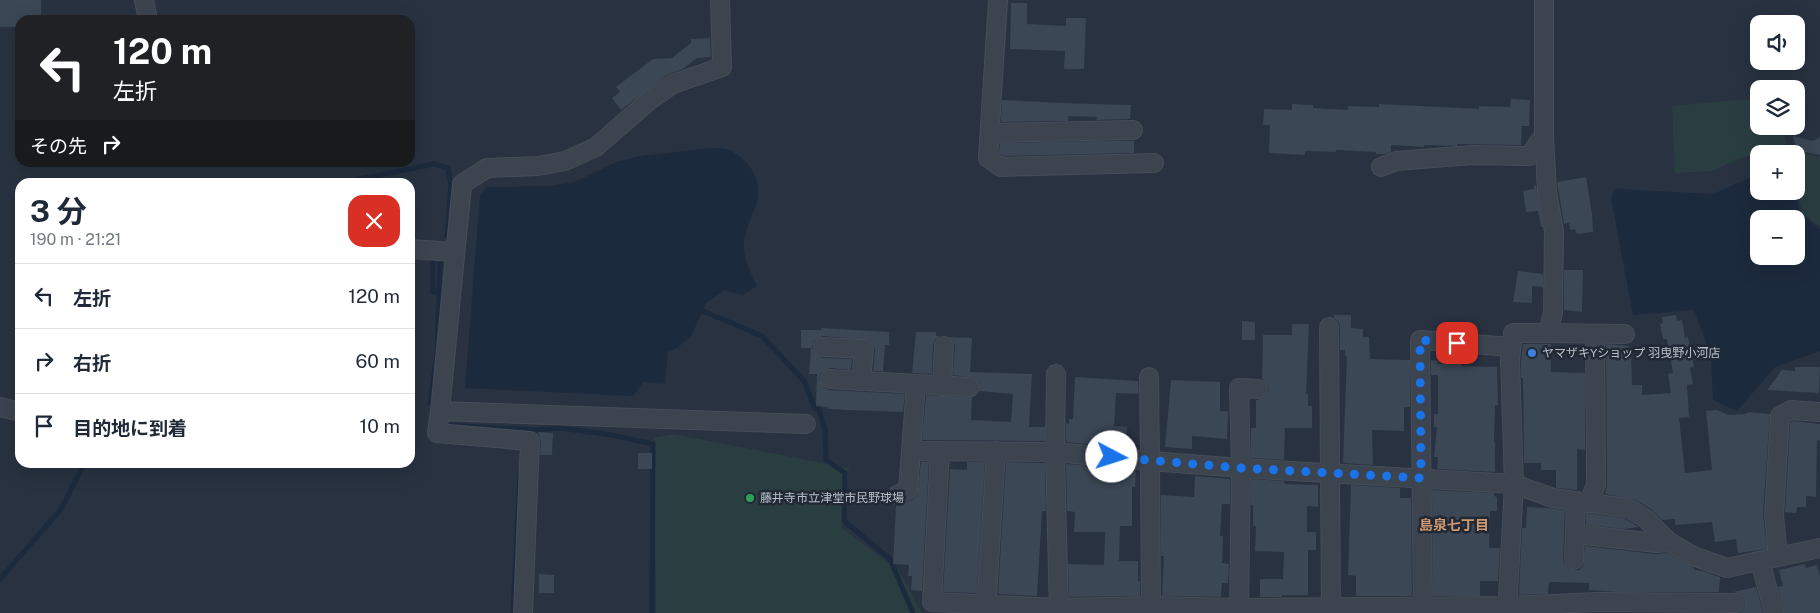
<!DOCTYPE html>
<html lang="ja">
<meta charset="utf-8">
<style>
body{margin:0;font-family:"Public Sans","Noto Sans JP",sans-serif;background:#f2f2f3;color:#1f2937;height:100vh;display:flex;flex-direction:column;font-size:19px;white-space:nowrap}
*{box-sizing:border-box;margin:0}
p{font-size:16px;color:#747a83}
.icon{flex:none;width:28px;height:28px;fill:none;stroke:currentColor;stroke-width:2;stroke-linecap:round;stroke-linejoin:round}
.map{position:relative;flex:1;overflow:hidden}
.sheet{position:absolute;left:15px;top:178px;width:400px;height:290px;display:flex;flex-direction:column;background:#fff;border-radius:15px;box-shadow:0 5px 20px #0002}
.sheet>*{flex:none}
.hud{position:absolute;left:15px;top:15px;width:400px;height:152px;border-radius:15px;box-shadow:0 5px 20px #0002;background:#202124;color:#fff;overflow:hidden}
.tools{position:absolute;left:1750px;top:15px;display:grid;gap:10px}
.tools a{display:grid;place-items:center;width:55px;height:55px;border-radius:10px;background:#fff;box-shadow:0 5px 20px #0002;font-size:25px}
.pin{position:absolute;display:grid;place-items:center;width:42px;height:42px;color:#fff;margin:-21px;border-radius:10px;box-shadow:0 2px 8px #0006}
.me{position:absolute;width:55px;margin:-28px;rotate:95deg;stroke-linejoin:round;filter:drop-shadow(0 0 4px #0008)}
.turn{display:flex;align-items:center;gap:18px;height:105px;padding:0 15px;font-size:22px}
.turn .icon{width:65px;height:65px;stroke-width:2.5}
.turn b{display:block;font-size:35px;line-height:42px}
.then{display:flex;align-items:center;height:48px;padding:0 15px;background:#0003;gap:10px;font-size:19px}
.round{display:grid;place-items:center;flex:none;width:52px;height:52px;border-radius:15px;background:#f2f2f3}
.overview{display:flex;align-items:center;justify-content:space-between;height:85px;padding:0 15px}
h1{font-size:30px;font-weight:700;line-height:38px}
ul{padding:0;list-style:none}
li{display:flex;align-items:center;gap:15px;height:65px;padding:0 15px;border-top:1px solid #e0e1e3}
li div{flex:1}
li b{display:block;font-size:19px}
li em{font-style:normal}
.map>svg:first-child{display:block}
.green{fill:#2a3e41}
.water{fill:#1c2a3d;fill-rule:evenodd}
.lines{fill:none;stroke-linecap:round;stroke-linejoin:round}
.stream{stroke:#1c2a3d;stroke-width:5}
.building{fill:#3b4755}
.street-casing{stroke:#464d59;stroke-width:20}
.street{stroke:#3c4450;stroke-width:18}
.route{stroke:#1a73e8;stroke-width:9;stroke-dasharray:0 16.2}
.shop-dot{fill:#3f7fe0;stroke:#212935;stroke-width:2}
.leisure-dot{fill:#2e9e5b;stroke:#212935;stroke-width:2}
.labels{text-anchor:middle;stroke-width:5;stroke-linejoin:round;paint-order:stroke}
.poi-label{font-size:12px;fill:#b9c0ca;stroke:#212935;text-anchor:start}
.neighbourhood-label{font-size:14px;font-weight:bold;fill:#ce9870;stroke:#212935}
</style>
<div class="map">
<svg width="1820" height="613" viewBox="0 0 1820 613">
<rect width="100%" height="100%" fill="#283240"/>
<!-- green -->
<g class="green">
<polygon points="1759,98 1759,126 1784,126 1787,144 1738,159 1713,171 1675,173 1672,106"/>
<polygon points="1792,150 1818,157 1820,156 1820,226 1802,213 1796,184 1796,154 1792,154"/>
<polygon points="673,434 849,468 842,528 899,571 922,613 656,613 654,438"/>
</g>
<!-- water -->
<g class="water">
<path d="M 711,148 C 716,148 722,148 726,149 C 746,156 761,176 758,198 C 755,213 745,226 744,242 C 743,258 750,272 757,286 L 742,295 L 724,290 L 706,303 L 691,336 L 677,348 L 668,352 L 665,384 L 643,382 L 633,396 L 465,388 L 480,195 L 487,187 L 551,186 L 575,182 L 616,162 L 640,156 Z"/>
<path d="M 1759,174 L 1759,191 L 1795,191 L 1800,213 L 1820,229 L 1820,351 L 1775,367 L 1737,411 L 1713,400 L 1711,356 L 1694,310 L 1633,315 L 1611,198 L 1616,189 L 1713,194 ZM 1759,219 L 1796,219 L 1796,256 L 1759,256 Z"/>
</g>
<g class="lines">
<!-- stream -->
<g class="stream">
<polyline points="345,182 434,164 448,168 451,185 447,236"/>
<polyline points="431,255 433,255 433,292 439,292"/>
<polyline points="698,313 703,311 762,336 804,381 815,408 819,409 825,430 826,460 845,473 844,521 890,559 913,613"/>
<polyline points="430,403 437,353 440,262"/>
<polyline points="445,425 533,430 561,428 611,435 653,444 652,613"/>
<polyline points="0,579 61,509 85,462"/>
<polyline points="513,613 520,474"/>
</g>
</g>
<!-- building -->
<g class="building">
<polygon points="0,0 41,0 41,20 20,20 20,27 0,27"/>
<polygon points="1011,3 1027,3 1027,24 1066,26 1066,18 1086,18 1084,69 1064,69 1065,51 1010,49"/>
<polygon points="710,38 711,57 697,58 683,69 667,75 621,110 612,98 620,92 616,87 653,59 672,58 691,43 691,39"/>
<polygon points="1511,99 1530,100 1529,126 1522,126 1521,145 1457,144 1457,146 1424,145 1424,147 1391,145 1391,152 1385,154 1376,154 1376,152 1336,150 1336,152 1305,151 1305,155 1269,153 1270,125 1263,125 1264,109 1292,110 1292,104 1313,105 1313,108 1348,110 1348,106 1379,107 1379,104 1479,109 1479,106 1510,107"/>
<polygon points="1002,100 1061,103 1131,105 1130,119 1096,120 1097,117 1068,116 1068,121 1001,122"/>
<polygon points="1793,136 1813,141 1820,137 1820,155 1796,150"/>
<polygon points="1096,141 1134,141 1134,153 1004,156 999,153 1000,143"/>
<polygon points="1586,177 1592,214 1593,232 1577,234 1575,229 1570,230 1569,223 1564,224 1557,182"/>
<polygon points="1536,185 1543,227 1541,227 1538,211 1526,212 1523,191 1534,189 1534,186"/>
<polygon points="1564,270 1583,270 1582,312 1564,310"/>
<polygon points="1518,271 1543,274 1543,287 1532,286 1532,303 1513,302"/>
<polygon points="1334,315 1351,315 1351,328 1363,329 1363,337 1369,337 1370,359 1410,360 1410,407 1404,407 1404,431 1372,430 1373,465 1343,463 1347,356 1345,356 1345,350 1340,350 1340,326 1338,321 1334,318"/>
<polygon points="1676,315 1677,321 1682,320 1685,338 1688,337 1694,367 1690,368 1693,384 1687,385 1689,417 1679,418 1685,473 1712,470 1706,411 1717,410 1728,415 1746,414 1749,412 1770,414 1763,514 1767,549 1738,553 1736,539 1715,542 1712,522 1675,525 1675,519 1662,520 1651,509 1633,499 1605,494 1607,484 1606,344 1629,346 1629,349 1631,349 1632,385 1642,385 1642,395 1671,393 1668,374 1673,373 1667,339 1663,339 1660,324 1663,323 1662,317"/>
<polygon points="1242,321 1255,322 1255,340 1242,340"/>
<polygon points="1292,324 1309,324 1306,394 1308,394 1308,406 1312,406 1312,428 1285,428 1284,460 1251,458 1251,428 1256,428 1256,400 1263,398 1269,390 1267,384 1262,379 1263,335 1292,335"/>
<polygon points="821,328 889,332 889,345 885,345 883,371 873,371 875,349 873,344 869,340 823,336 814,341 812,347 814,352 822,358 852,359 851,370 830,368 821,373 819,379 824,388 829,390 905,394 903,412 847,410 828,409 828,407 816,406 817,374 809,374 811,348 801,348 801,330 821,330"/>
<polygon points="916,332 936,332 936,336 940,336 935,340 933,345 932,374 912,373"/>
<polygon points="949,337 972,338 970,372 1032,374 1029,427 1045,427 1045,441 922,440 926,395 972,397 971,420 1011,422 1013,394 979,391 980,383 975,378 953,375 955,346 953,341"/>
<polygon points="1523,344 1551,344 1551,372 1585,373 1585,450 1577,449 1577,490 1556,488 1556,470 1541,470 1541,463 1524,463 1523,378 1521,378 1521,361"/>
<polygon points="1431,360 1438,361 1438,364 1461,364 1461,366 1497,367 1498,405 1495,405 1494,442 1495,442 1495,472 1437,469 1438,457 1434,457 1437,427 1434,427 1434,414 1438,414 1438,366 1438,375 1431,375"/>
<polygon points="1795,367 1820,367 1819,393 1767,390 1782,370 1795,371"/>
<polygon points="1075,377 1138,381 1139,394 1116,393 1114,426 1127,427 1126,444 1096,443 1096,445 1066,442 1066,423 1069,424 1069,419 1073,419"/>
<polygon points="1171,380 1220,382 1220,411 1228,411 1227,439 1192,436 1192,449 1165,447"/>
<polygon points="1793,421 1820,424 1820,441 1817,440 1816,497 1806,496 1806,507 1797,507 1796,513 1785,512 1790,423"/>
<polygon points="538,432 553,433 552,455 540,455 541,441"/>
<rect x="638" y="453" width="14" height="16"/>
<polygon points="921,462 929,462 922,591 911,590 912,576 908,576 909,565 893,564 896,506 912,500 917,496"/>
<polygon points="967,462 985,462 977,593 943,592 950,469 967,470"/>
<polygon points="1006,462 1045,463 1046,511 1042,511 1037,596 998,594"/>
<polygon points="1066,464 1095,466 1095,468 1136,470 1135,487 1132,487 1132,526 1120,526 1119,561 1138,561 1138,581 1140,581 1140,596 1069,597 1068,564 1104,565 1105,532 1074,532 1075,512 1067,511"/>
<polygon points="1195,476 1230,479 1230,504 1222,504 1220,536 1223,536 1222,563 1229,564 1228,583 1222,583 1221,597 1162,596 1164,556 1161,556 1161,495 1194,497"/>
<polygon points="1251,479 1284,481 1285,484 1318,485 1318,507 1307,506 1307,532 1316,532 1316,550 1308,550 1308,595 1282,595 1282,597 1260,597 1260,579 1283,579 1284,552 1255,551 1256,526 1253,526 1253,505 1251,505"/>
<polygon points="1351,485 1400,488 1400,498 1411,498 1412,596 1356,596 1356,576 1348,575"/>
<polygon points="1432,490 1494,493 1494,496 1497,497 1497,511 1490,511 1489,548 1500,548 1498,581 1480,581 1480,596 1433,596"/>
<polygon points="1527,507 1548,508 1565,510 1563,560 1565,565 1569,569 1579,570 1583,566 1585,546 1655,554 1667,553 1694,568 1694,570 1703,571 1720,577 1719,592 1618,592 1589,590 1589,583 1549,582 1548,594 1519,595 1522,528 1526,528"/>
<polygon points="1586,513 1624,518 1639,527 1624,529 1586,525"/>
<polygon points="1805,564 1806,568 1817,565 1820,577 1820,613 1784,613 1778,587 1783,586 1779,570"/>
<polygon points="539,574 554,575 554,593 539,593"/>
<polygon points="1756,587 1763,613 1740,613 1746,608 1746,598 1742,594 1733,592"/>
</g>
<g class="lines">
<!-- street casing -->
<g class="street-casing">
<g id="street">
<polyline points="144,0 148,20"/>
<polyline points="720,0 722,67 673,84 650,100 596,147 565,161 538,166 487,168 462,184 440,411 806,424"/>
<polyline points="998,0 988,158 1001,167 1154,163"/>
<polyline points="990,133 1133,130"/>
<polyline points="1381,167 1396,161 1472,155 1529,156 1544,135"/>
<polyline points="410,249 455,252"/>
<polyline points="1329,327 1331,613"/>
<polyline points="1548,333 1625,334"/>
<polyline points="823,347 864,349 861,381"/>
<polyline points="1056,374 1055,452 1059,613"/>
<polyline points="830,379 970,387"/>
<polyline points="942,386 944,346"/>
<polyline points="0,407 20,412"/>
<polyline points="440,411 437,433 530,441 523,613"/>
<polyline points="911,451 916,384"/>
<polyline points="940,451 932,602 1059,608 1151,606 1239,608 1508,606 1597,602 1737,603"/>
<polyline points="897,495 908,490 911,451 1055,452 1150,461 1149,377"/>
<polyline points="1589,503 1596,484 1595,334"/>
<polyline points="1575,534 1656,543 1669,542"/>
<polyline points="1778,557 1774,515 1780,416 1791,410 1820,412"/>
<polyline points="1574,560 1576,501"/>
<polyline points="1760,561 1774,613"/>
<polyline points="986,613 996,451"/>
<polyline points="1151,613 1150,461 1241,468 1514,484 1553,498 1628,508 1645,518 1669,542 1693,556 1727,568 1820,548"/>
<polyline points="1239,613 1241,468 1239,388 1258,389"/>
<polyline points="1423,613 1420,340 1511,347"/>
<polyline points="1507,613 1514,484 1510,361 1513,333 1548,333 1553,313 1554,231 1547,191 1544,135 1544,0"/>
</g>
</g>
<!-- street -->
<use href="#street" class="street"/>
</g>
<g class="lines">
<!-- route -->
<polyline class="route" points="1112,457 1241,468 1421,478 1420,340 1457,343"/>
</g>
<!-- markers -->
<circle class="shop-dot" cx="1532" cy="353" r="5"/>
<circle class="leisure-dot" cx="750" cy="498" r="5"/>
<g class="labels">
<!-- poi labels -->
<g class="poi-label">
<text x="1542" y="357">ヤマザキYショップ 羽曳野小河店</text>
<text x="760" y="502">藤井寺市立津堂市民野球場</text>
</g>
<!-- neighbourhood labels -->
<g class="neighbourhood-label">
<text x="1454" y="530">島泉七丁目</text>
</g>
</g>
</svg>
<div class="tools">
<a><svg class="icon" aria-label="sound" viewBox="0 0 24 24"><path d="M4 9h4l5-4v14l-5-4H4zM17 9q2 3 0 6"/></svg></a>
<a><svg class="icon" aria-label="layers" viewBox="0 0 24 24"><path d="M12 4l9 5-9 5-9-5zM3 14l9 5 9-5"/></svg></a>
<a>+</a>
<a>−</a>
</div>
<div class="pin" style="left:1457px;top:343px;background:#d93025"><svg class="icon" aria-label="arrive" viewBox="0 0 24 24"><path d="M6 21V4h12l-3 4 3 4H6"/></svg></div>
<svg class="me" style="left:1112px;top:457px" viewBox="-20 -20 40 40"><circle r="19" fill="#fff"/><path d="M0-13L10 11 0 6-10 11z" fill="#1a73e8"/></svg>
<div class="hud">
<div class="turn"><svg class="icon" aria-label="left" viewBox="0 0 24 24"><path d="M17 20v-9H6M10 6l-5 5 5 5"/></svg><div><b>120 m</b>左折</div></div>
<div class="then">その先<svg class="icon" aria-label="right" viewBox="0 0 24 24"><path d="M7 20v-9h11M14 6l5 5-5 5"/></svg></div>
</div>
<section class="sheet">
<div class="overview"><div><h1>3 分</h1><p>190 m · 21:21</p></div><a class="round" style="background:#d93025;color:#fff"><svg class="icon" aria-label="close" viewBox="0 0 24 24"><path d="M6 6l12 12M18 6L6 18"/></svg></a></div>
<ul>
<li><svg class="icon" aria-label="left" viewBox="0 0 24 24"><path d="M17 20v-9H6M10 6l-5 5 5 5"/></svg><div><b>左折</b></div><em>120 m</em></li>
<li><svg class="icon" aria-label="right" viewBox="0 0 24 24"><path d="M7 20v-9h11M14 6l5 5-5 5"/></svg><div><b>右折</b></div><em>60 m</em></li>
<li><svg class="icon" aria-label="arrive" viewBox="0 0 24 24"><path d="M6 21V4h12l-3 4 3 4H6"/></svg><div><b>目的地に到着</b></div><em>10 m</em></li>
</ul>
</section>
</div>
